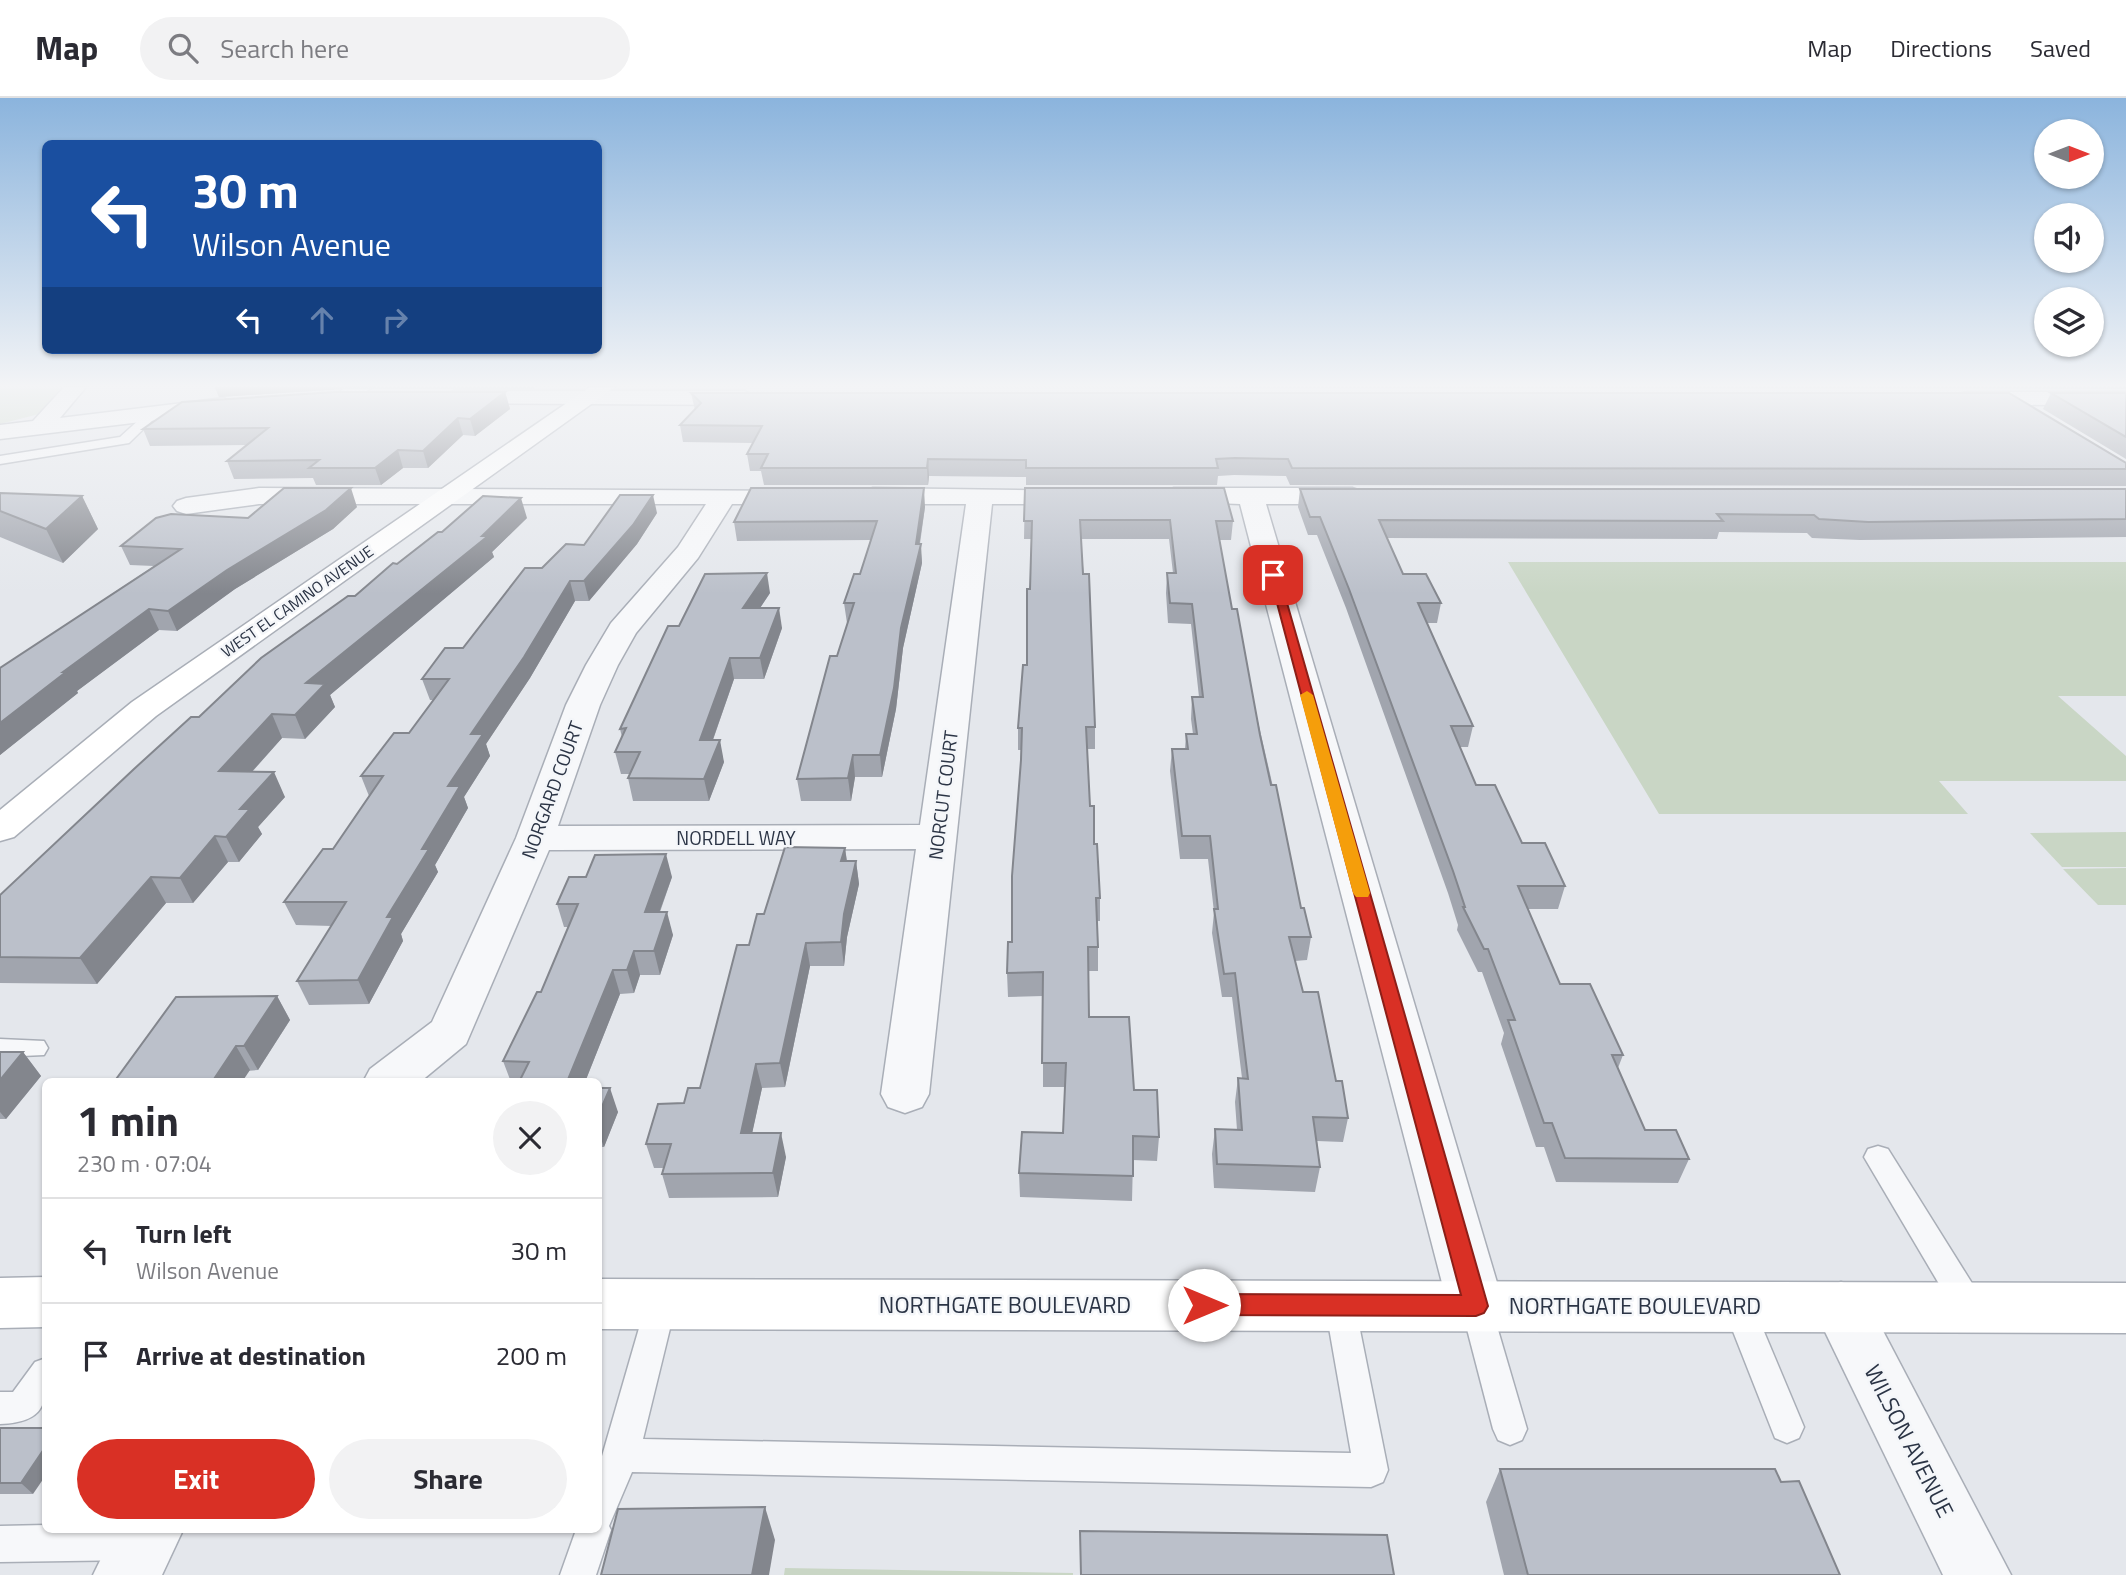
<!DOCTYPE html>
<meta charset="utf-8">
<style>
body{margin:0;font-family:"Titillium Web",sans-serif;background:#f2f2f3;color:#2b2b33;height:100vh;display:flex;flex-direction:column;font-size:26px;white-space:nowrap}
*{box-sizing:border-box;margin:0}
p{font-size:23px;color:#7c7c81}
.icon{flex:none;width:38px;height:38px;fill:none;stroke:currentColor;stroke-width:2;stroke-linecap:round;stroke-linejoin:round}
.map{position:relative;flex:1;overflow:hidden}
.side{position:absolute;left:42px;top:980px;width:560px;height:455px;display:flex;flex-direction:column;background:#fff;border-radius:10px;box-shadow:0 2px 5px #0004}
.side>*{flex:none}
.banner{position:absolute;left:42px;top:42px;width:560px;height:214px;border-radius:10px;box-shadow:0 2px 5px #0004;background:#1a4fa0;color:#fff;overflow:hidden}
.needle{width:46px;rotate:90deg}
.controls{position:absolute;left:2034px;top:21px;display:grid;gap:14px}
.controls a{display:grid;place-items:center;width:70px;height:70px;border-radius:50%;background:#fff;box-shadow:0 2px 5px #0004;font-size:35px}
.pin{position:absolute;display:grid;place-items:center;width:60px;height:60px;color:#fff;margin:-30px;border-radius:14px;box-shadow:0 4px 10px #0006}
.me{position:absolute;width:77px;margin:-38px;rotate:90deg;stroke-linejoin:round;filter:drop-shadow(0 0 5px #0008)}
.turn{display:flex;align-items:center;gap:24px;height:147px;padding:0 35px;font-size:32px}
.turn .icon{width:91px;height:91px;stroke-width:2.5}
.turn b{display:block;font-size:49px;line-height:60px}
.lanes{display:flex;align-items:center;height:66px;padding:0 35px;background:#0003;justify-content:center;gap:35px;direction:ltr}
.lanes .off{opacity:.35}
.round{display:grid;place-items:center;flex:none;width:74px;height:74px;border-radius:37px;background:#f2f2f3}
.headline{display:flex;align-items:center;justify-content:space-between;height:119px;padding:0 35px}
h1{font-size:42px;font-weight:700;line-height:52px}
.button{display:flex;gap:14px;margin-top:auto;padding:14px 35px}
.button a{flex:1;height:80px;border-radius:42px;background:#d93025;color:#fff;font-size:28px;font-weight:700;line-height:80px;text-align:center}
.button a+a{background:#f2f2f3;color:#2b2b33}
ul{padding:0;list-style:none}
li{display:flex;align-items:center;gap:21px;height:105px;padding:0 35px;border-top:2px solid #e1e1e2}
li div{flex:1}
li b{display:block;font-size:26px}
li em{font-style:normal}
header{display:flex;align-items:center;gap:42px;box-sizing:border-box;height:98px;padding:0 35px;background:#fff;border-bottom:2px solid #e1e1e2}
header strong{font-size:33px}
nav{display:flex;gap:38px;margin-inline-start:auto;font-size:24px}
.search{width:490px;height:63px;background:#f2f2f3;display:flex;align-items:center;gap:18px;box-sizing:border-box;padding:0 24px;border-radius:38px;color:#7c7c81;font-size:26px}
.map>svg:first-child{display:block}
.green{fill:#c9d6c5}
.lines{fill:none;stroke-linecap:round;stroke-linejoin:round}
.service-casing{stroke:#a9aeb7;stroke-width:3}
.minor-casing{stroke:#a9aeb7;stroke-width:3}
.secondary-casing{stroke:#a9aeb7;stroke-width:3}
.service{fill:#f7f8fa;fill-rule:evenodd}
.minor{fill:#f7f8fa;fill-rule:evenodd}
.secondary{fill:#fff;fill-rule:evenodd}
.wall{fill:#a1a5ae}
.shaded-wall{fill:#83868d}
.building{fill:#bbc0ca;stroke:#83868d;stroke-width:2}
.route{fill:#d93025;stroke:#8d1f18;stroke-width:2}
.slow{fill:#f59e0b}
.labels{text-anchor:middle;stroke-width:5;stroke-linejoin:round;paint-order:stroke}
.far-street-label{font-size:16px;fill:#2b3445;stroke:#f4f6f9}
.street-label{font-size:19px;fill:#2b3445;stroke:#f4f6f9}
.near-street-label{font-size:23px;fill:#2b3445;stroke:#f4f6f9}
</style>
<header>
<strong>Map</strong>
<div class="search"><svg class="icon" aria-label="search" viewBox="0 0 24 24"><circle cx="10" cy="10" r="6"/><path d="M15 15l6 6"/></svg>Search here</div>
<nav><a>Map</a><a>Directions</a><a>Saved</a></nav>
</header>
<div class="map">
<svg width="2126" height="1477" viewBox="0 0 2126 1477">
<rect width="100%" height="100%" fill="#e4e7ec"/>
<!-- green -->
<g class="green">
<polygon points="0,289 61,289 39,316 0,326"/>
<polygon points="1508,464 2126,464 2126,598 2058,598 2126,658 2126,683 1939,683 1968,716 1659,716"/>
<polygon points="2126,734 2126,769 2062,769 2030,735"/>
<polygon points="2126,770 2126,807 2098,807 2063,771"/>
<polygon points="785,1470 1073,1475 1073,1477 784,1477"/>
</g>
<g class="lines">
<!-- service casing -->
<g class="service-casing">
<g id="service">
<polygon points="152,310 162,313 129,345 0,366 0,358 120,339"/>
<polygon points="0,941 44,943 48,950 44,957 0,959"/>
<polygon points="1878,1048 1888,1051 1980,1198 1984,1208 1980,1218 1969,1222 1958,1218 1864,1059 1868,1051"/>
<polygon points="661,1192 672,1196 676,1206 643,1341 1351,1355 1325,1207 1329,1197 1340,1193 1351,1197 1355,1207 1388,1372 1383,1384 1371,1389 632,1374 609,1428 611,1432 596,1477 560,1477 576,1432 598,1432 598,1372 646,1206 650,1196"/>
<polygon points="1476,1194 1487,1198 1491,1208 1527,1331 1522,1342 1510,1347 1498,1342 1493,1331 1461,1208 1465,1198"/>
<polygon points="1738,1194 1749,1198 1804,1329 1799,1340 1787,1345 1775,1340 1723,1208 1727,1198"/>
<path d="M 46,1260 C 46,1302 50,1324 0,1326 L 0,1294 L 13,1294 L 35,1264 Z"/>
<polygon points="46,1427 46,1432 148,1432 153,1444 148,1457 135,1462 0,1464 0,1428"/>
</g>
</g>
<!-- minor casing -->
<g class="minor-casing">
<g id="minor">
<polygon points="64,289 86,289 60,320 224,300 235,307 224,314 0,341 0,327 33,323"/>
<polygon points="346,289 372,289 350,306 334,306 331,301"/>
<polygon points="455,293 745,293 756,300 745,307 447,305 444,300 447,295"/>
<polygon points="1967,294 2126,294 2126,308 1959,306 1956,301 1959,296"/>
<polygon points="259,390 808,393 812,398 808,403 799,406 732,406 698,460 636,535 618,567 600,607 558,728 920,727 966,406 873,406 864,403 860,398 864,393 873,390 1085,393 1089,398 1085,403 1076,406 992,406 929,996 922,1009 905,1015 888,1009 881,996 916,751 549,752 466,946 420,984 363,984 370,971 432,924 516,740 566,607 586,567 611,525 678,449 706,406 259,406 186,416 177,413 173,408 177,403 186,400"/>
<polygon points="1174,390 1352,390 1361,393 1365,398 1361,403 1352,406 1266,406 1504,1208 1496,1226 1476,1233 1456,1226 1448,1208 1240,406 1165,403 1161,398 1165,393"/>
<polygon points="1841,1184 1861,1191 2011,1477 1943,1477 1813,1209 1821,1191"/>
<polygon points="115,1432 183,1432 162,1477 93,1477"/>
</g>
</g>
<!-- secondary casing -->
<g class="secondary-casing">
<g id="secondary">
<polygon points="590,289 615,289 156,618 14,739 0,743 0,712 132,604"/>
<polygon points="46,1179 46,1229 0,1230 0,1180"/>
<polygon points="598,1181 2126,1185 2126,1235 598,1231"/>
</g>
</g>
<!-- service -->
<use href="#service" class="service"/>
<!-- minor -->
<use href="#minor" class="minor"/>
<!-- secondary -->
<use href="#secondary" class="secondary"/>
</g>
<!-- wall -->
<g class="wall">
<polygon points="215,289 536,289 534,291 342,291 219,299"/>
<polygon points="2126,289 2126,291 674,289"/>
<polygon points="505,294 510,311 475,338 463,337 428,370 403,370 381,387 316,387 313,380 234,381 227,363 247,347 150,348 143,331"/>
<polygon points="691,295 2126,371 2126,388 1290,387 1286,378 1234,377 1218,378 1217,387 1026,387 1026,379 929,378 928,387 764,387 761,373 750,373 747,356 753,345 683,344 680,327 695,312"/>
<polygon points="2051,295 2126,295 2126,361 2043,311"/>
<polygon points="1025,390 1233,423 1231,442 1219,442 1232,511 1301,810 1311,839 1307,862 1295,863 1303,894 1348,1020 1343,1044 1317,1043 1320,1069 1315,1094 1214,1090 1212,1056 1215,1031 1237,1032 1235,1004 1238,980 1242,980 1232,899 1222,899 1212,835 1214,814 1208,761 1180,761 1170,673 1172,651 1185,651 1186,636 1193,636 1191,621 1192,599 1199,599 1191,526 1168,525 1166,495 1167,475 1173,475 1169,441 1081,441 1095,629 1095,651 1087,651 1090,708 1100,800 1100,823 1097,823 1098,849 1098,873 1088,873 1089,919 1134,992 1159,1039 1157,1063 1133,1062 1132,1103 1020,1099 1019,1075 1063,1035 1065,989 1043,989 1043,898 1008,899 1007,875 1012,844 1021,652 1018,652 1018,630 1027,567 1030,491 1031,441 1024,441"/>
<polygon points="1300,391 2126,391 2126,439 1860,442 1812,440 1807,435 1719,434 1717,441 1387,440 1403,476 1441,505 1437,525 1426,525 1473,628 1468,649 1460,649 1476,687 1522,745 1565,788 1558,811 1528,811 1560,886 1623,957 1618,970 1645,1032 1689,1061 1678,1085 1556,1084 1544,1049 1536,1049 1501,946 1504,935 1482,874 1478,874 1457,832 1458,827 1448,795 1346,510 1317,437 1308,437 1298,409"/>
<polygon points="0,395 82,398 98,431 63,465 0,439"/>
<polygon points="357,409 333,431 235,491 177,533 159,532 77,593 78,595 0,657 0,570 154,468 130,467 121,448 248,420"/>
<polygon points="925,409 920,446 922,465 903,550 896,611 882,679 855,679 851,703 801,703 797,681 848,525 847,525 844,505 860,476 871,442 737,443 734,424"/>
<polygon points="657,415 637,446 589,503 575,503 530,580 486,646 490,658 464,699 468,710 435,767 438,774 401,836 403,843 369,906 309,907 297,883 332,828 296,827 284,804 333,751 369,698 361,678 409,635 434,602 430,602 422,581 463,550 542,470 584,447"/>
<polygon points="527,420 492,454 494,459 330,597 335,609 305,641 282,640 252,674 285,699 258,729 262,736 239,764 228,764 193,805 166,805 97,886 0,885 0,797 199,619 397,466 442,434"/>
<polygon points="770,495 760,510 782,530 764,581 734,581 713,642 724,664 709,703 633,703 628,680 630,676 621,676 615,654 622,639 620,631 679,528"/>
<polygon points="845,750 847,763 856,763 859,786 847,839 844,868 810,868 785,989 762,990 752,1035 786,1059 778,1099 669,1100 662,1076 663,1070 654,1070 646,1046 700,990 749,847 764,816"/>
<polygon points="672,779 660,814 673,837 660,877 640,877 634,895 620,896 585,984 511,984 503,963 541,894 568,829 564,829 557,806"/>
<polygon points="277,898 290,922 258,972 114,984"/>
<polygon points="0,954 23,954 41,978 6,1021 0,1021"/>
<polygon points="598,990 618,1014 604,1049 598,1049"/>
<polygon points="0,1330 33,1396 0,1396"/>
<polygon points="1500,1371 1781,1384 1840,1477 1504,1477 1486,1404"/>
</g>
<!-- shaded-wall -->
<g class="shaded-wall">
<polygon points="215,289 341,289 342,291 219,299"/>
<polygon points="505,294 510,311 475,338 470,321"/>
<polygon points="458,320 463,337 428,370 423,353"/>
<polygon points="398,352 403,370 381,387 375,370"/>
<polygon points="928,361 929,378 928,387 927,370"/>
<polygon points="351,390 357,409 333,431 235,491 177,533 168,513 227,472"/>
<polygon points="924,390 925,409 918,455 921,446 922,465 903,550 896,611 882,679 880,657 916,446"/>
<polygon points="653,397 657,415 637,446 589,503 584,483"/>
<polygon points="82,398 98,431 63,465 46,431"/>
<polygon points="521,400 527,420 492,454 494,459 330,597 335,609 305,641 295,617 306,585 482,438"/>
<polygon points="767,475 770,495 746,531 743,510"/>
<polygon points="570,483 575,503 530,580 486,646 490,658 464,699 468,710 435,767 438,774 401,836 403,843 369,906 358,882 448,688 471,636"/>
<polygon points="779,510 782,530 764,581 760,560"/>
<polygon points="149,511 159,532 77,593 78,595 0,657 0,625 63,574"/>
<polygon points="730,560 734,581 705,664 700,642"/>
<polygon points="272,616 282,640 231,697 219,673"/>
<polygon points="720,642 724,664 709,703 704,681"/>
<polygon points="853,657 855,679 851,703 848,680"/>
<polygon points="274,674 285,699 258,729 262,736 239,764 226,739 240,711"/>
<polygon points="215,738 228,764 193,805 180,780"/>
<polygon points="845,750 848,773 841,763"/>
<polygon points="666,756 672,779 651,837 645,814"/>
<polygon points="856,763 859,786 847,839 844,868 841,844 844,816"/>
<polygon points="151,779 166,805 97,886 80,860"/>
<polygon points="667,814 673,837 660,877 654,853"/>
<polygon points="806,845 810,868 785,989 780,965"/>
<polygon points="634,853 640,877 634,895 627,872"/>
<polygon points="613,872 620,896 585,984 567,984"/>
<polygon points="277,898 290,922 258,972 244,948"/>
<polygon points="236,948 250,972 242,984 212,984"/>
<polygon points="23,954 41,978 6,1021 0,1014 0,982"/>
<polygon points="756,966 762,990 747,1059 741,1035"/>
<polygon points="610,990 618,1014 604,1049 598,1033 598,1018"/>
<polygon points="781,1035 786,1059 778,1099 773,1075"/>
<polygon points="46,1348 46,1377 33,1396 21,1385"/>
<polygon points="765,1409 775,1442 769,1477 752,1477"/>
</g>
<!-- building -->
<g class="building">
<polygon points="336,294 505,294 470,321 458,320 423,353 398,352 375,370 309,370 319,362 227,363 268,330 143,331 182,304"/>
<polygon points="691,295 2009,295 2126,365 2126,371 1292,370 1288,361 1235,360 1216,361 1218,370 1026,370 1026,362 928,361 927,370 761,370 768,356 747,356 762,328 680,327 701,305"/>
<polygon points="2051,295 2126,295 2126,339"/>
<polygon points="284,390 351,390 326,412 227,472 168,513 149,511 63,574 66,574 0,625 0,570 181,451 121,448 156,420 171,416 248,420"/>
<polygon points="751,390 924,390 916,446 921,446 901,530 894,590 880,657 853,657 848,680 797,681 830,558 837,558 854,505 844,505 854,476 860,476 877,423 734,424"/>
<polygon points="1025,390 1224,390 1233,423 1216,423 1232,511 1237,511 1260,637 1271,687 1276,687 1301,810 1304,810 1311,839 1289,839 1303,894 1318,894 1336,983 1342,983 1348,1020 1313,1019 1320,1069 1217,1066 1215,1031 1242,1032 1238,980 1248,981 1235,875 1224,876 1214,811 1218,811 1210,738 1182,738 1172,651 1188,651 1186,636 1197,636 1192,599 1203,599 1192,506 1170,505 1167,475 1176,475 1170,422 1080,422 1083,476 1089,476 1095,629 1086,629 1090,708 1094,708 1094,746 1097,746 1100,800 1096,800 1098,849 1088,849 1089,919 1129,919 1134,992 1157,992 1159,1039 1133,1038 1133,1078 1019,1075 1022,1034 1063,1035 1066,965 1042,965 1043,874 1007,875 1008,844 1012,844 1012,778 1021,662 1022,630 1018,630 1023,567 1027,567 1027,491 1030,491 1032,423 1024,423"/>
<polygon points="1300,391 2126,391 2126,421 1868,424 1819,421 1814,417 1717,416 1723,423 1379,422 1403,476 1426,476 1441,505 1418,505 1473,628 1451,628 1476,687 1495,687 1522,745 1545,745 1565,788 1518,788 1560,886 1590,886 1623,957 1612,957 1645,1032 1676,1032 1689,1061 1565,1060 1552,1025 1544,1025 1508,922 1515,922 1488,851 1484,851 1463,809 1465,809 1453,773 1349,491 1320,419 1310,419"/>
<polygon points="0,395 82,398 46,431 0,413"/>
<polygon points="620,397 653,397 633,427 584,483 570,483 524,559 471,636 483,636 448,688 460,688 422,751 429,751 387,819 393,819 358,882 297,883 346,804 284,804 323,751 333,751 383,678 361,678 394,635 409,635 449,581 422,581 445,550 463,550 525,470 542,470 566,446 584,447"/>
<polygon points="483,398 521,400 482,438 488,438 306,585 325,586 295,617 272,616 219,673 274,674 240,711 250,711 226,739 215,738 180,780 151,779 80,860 0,859 0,797 134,671 191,619 199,619 261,560 348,498 355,498 393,465 397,466 438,434 442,434"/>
<polygon points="767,475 743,510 779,510 760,560 730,560 700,642 720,642 704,681 628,680 640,654 615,654 626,630 620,631 668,528 679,528 705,476"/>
<polygon points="785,749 845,750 841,763 856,763 844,816 841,844 806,845 780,965 756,966 741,1035 781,1035 773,1075 662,1076 671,1046 646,1046 658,1006 684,1005 688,990 700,990 737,847 749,847 757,816 764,816"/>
<polygon points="666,756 645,814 667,814 654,853 634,853 627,872 613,872 567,984 519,984 529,964 503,963 537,894 541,894 578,806 557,806 569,779 586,779 595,757"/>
<polygon points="277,898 244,948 236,948 212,984 114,984 176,899"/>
<polygon points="0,954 23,954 0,982"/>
<polygon points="598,990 610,990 598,1018"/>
<polygon points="0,1330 46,1330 46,1348 21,1385 0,1385"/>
<polygon points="1500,1371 1775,1371 1781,1384 1799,1383 1840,1477 1528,1477"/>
<polygon points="765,1409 752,1477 601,1477 618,1411"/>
<polygon points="1080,1433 1387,1437 1394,1477 1081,1477"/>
</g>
<!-- sky -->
<linearGradient id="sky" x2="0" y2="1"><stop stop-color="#8bb4dd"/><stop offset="0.58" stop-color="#f3f4f6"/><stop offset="1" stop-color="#f3f4f6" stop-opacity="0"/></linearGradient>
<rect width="2126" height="496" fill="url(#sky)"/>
<!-- route -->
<polygon class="route" points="1269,475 1279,477 1488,1208 1484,1215 1476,1218 1204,1217 1196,1214 1192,1207 1196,1200 1204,1196 1461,1197"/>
<!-- slow -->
<polygon class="slow" points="1307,593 1313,597 1370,795 1368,799 1356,799 1353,795 1300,597"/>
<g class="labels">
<!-- far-street labels -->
<g class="far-street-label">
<text transform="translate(297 503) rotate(-35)" y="6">WEST EL CAMINO AVENUE</text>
</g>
<!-- street labels -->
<g class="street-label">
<text transform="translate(552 692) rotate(-70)" y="7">NORGARD COURT</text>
<text transform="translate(943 697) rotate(-83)" y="7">NORCUT COURT</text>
<text x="736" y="747">NORDELL WAY</text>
</g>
<!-- near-street labels -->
<g class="near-street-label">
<text x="1005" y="1215">NORTHGATE BOULEVARD</text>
<text x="1635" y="1216">NORTHGATE BOULEVARD</text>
<text transform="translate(1909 1343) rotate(63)" y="8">WILSON AVENUE</text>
</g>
</g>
</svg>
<div class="controls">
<a><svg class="needle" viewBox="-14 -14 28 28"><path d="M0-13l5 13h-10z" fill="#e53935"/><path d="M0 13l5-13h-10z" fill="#7c7c81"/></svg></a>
<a><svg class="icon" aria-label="sound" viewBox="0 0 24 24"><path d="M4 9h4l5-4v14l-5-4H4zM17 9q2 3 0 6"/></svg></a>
<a><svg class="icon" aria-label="layers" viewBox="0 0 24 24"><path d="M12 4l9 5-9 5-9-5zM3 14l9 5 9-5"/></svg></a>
</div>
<div class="pin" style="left:1273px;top:477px;background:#d93025"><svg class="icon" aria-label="arrive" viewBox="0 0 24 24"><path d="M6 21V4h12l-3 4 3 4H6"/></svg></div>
<svg class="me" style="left:1204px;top:1207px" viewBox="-20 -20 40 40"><circle r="19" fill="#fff"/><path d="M0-13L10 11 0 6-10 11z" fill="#d93025"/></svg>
<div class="banner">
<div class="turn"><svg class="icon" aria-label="left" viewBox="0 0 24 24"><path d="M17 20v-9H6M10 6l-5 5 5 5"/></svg><div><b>30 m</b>Wilson Avenue</div></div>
<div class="lanes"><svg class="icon" aria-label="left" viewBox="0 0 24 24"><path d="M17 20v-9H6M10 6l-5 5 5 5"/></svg><svg class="icon off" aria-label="ahead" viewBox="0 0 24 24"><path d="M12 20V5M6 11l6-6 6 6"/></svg><svg class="icon off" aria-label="right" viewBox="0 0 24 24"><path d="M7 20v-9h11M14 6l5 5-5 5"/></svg></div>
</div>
<section class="side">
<div class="headline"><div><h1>1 min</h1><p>230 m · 07:04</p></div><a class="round"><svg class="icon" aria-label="close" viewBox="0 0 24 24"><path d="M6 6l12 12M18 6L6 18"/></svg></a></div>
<ul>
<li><svg class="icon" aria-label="left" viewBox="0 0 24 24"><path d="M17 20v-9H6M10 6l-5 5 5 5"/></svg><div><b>Turn left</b><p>Wilson Avenue</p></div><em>30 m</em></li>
<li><svg class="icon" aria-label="arrive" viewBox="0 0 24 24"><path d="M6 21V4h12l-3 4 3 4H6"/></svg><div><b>Arrive at destination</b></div><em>200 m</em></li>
</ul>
<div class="button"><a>Exit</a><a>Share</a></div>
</section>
</div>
